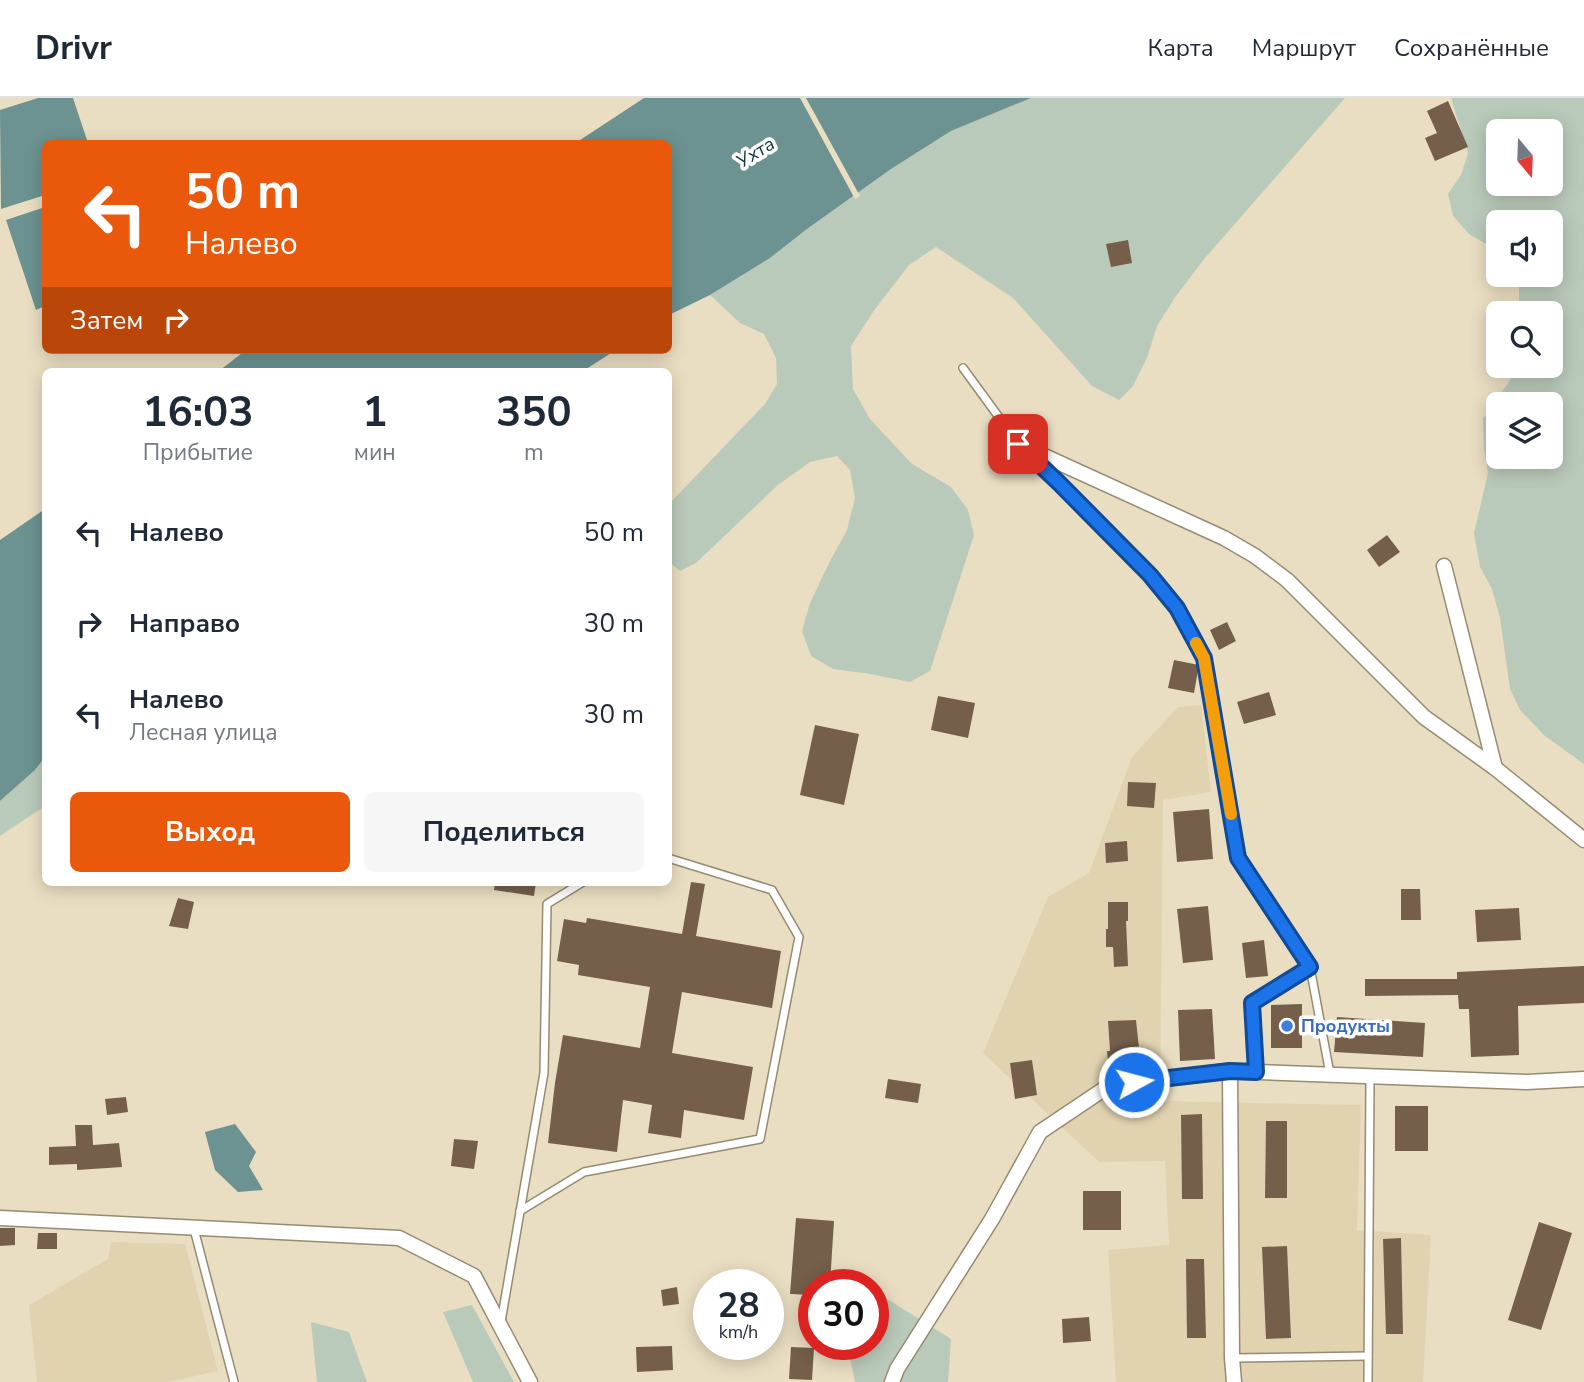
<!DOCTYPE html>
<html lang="ru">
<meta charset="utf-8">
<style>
body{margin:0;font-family:"Nunito Sans",sans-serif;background:#f6f6f7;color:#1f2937;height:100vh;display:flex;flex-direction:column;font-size:26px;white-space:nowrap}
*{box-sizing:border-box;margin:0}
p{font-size:23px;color:#747a83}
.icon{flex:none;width:38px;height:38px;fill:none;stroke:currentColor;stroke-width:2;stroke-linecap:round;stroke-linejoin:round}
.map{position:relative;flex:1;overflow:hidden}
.drawer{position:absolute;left:42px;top:270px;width:630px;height:518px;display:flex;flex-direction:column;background:#fff;border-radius:10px;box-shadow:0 4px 18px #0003}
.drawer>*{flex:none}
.top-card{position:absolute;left:42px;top:42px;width:630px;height:214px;border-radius:10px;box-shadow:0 4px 18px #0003;background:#ea580c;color:#fff;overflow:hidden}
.needle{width:46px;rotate:161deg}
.tools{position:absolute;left:1486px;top:21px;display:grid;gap:14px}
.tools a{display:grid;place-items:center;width:77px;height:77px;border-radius:10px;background:#fff;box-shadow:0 4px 18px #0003;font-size:35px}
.speed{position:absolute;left:693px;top:1171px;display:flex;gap:14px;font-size:35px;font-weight:700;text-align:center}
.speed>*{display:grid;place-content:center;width:91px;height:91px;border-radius:50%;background:#fff;box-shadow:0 4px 18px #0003;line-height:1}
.speed small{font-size:18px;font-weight:400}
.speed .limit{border:10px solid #d22;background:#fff;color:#111}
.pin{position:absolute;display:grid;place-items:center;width:60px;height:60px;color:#fff;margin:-30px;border-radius:14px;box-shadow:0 4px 10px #0006}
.me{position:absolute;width:77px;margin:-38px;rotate:83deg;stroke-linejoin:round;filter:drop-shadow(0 0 5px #0008)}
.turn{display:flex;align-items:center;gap:24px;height:147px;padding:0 28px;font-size:32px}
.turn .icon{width:91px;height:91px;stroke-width:2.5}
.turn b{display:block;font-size:49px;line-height:60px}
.then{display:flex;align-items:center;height:66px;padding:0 28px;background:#0003;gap:14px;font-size:26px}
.eta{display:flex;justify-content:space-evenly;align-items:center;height:119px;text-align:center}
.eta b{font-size:42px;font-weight:700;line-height:49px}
.cta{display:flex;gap:14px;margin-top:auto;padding:14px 28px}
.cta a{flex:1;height:80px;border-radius:10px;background:#ea580c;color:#fff;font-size:28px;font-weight:700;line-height:80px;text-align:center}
.cta a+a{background:#f6f6f7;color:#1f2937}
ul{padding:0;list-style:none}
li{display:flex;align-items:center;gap:21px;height:91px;padding:0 28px}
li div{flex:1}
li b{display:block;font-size:26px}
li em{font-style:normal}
header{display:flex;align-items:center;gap:42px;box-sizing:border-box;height:98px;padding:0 35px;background:#fff;border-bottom:2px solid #e0e1e3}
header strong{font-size:33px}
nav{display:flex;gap:38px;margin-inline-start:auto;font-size:24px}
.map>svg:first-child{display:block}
.built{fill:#e2d3b0}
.green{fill:#bacaba;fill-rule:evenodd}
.water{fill:#6c9292}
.pier{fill:#eadec2}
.building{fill:#755f4b}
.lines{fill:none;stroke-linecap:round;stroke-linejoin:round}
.service-casing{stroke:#968b72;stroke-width:10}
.minor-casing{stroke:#968b72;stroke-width:17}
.service{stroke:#fff;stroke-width:7}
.minor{stroke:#fff;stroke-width:14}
.route-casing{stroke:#114b97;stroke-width:18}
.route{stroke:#1a73e8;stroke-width:12}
.slow{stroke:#f59e0b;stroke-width:12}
.shop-dot{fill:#3f7fe0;stroke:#fff;stroke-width:2.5}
.labels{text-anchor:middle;stroke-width:7;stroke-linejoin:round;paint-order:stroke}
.shop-label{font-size:18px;font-weight:bold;fill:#366cbe;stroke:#fff;text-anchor:start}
.water-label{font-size:19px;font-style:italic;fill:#103738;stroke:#fff}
</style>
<header>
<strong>Drivr</strong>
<nav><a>Карта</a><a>Маршрут</a><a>Сохранённые</a></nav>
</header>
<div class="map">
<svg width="1584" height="1284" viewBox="0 0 1584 1284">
<rect width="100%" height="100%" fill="#eadec2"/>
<!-- built -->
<g class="built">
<polygon points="1201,607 1211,694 1163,702 1160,1003 1361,1007 1357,1132 1431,1137 1423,1284 1116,1284 1108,1152 1169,1147 1165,1063 1099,1064 983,955 1048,799 1089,775 1132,659 1178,609"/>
<polygon points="111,1144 185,1146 218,1273 169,1284 37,1284 29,1207 108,1161"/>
</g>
<!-- green -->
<g class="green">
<polygon points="1031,0 1345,0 1205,160 1176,198 1157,228 1147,260 1133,288 1119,302 1092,288 1013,200 936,149 909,167 875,211 851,248 853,291 870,321 912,366 951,389 968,412 974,437 930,573 910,584 870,576 833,571 811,558 802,533 810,505 829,465 847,432 855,400 850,372 837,358 810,364 778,387 696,465 680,473 669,464 668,407 765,306 777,286 776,260 764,236 740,225 710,197 770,160 807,131 891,71 951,33"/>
<path d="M 1451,0 L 1584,0 L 1584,666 L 1545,638 L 1520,612 L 1510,591 L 1500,520 L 1492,491 L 1480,469 L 1474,435 L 1488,375 L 1484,350 L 1483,321 L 1510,282 L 1513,268 L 1550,268 L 1550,215 L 1519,215 L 1519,180 L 1516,177 L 1550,177 L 1550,124 L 1498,124 L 1498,153 L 1469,136 L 1453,118 L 1448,96 L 1461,77 L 1468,55 ZM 1498,33 L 1550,33 L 1550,86 L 1498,86 ZM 1498,306 L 1550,306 L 1550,359 L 1498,359 Z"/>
<polygon points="45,659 45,706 42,710 0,738 0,703 35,672"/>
<polygon points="873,1192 951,1241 948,1284 855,1284 850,1260 855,1246 873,1246"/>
<polygon points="472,1207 514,1284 473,1284 443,1214"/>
<polygon points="311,1224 349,1234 367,1284 317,1284"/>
</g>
<!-- water -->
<g class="water">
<polygon points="38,0 73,0 88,45 46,46 45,97 1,111 0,12"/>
<polygon points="644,0 1031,0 951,33 891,71 807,131 770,160 710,197 669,217 668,46 574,46"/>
<polygon points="45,109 45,208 36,212 6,122"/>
<polygon points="246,252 616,252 583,273 219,273"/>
<polygon points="45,411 45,659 35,672 0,703 0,442"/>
<polygon points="235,1026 256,1054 249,1068 263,1092 238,1094 215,1072 205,1034"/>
</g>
<!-- pier -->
<polygon class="pier" points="800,0 806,0 860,98 855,101"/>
<!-- building -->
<g class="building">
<polygon points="1448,3 1468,49 1435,63 1425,40 1437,35 1427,13"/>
<polygon points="1128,142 1132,165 1111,169 1106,146"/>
<polygon points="1387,437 1400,454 1379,469 1367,452"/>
<polygon points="1227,524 1236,543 1219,552 1210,532"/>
<polygon points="1174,562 1199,567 1194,595 1168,590"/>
<polygon points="1269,594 1276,617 1244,626 1237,604"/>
<polygon points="938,598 975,605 968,640 931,632"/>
<polygon points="815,627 859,636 844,707 800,697"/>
<polygon points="1128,684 1156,685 1154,710 1127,708"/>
<polygon points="1209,711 1213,761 1177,764 1173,714"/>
<polygon points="1127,743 1128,763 1106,765 1105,745"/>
<polygon points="495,784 536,784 534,798 494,792"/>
<polygon points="691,784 705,786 696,838 781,853 772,910 682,894 672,955 753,969 744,1022 684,1012 681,1040 648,1035 652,1007 623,1002 617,1054 548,1045 555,985 563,937 640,950 650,889 578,877 579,867 557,863 564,821 586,825 587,820 682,836"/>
<polygon points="1401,791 1420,791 1421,822 1401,822"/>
<polygon points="178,800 194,804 188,831 169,828"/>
<polygon points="1108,804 1128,804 1128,823 1126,823 1128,868 1114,869 1113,849 1106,849 1106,831 1108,831"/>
<polygon points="1208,808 1213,862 1183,865 1177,811"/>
<polygon points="1519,810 1521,842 1477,844 1475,812"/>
<polygon points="1264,842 1268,878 1246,880 1242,845"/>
<polygon points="1584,868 1584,905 1518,908 1519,957 1471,959 1469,911 1459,911 1458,897 1365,898 1365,881 1457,881 1457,874"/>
<polygon points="1302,906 1302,950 1271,950 1271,907"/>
<polygon points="1212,911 1215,961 1180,963 1178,912"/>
<polygon points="1337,919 1425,925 1423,959 1334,954"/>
<polygon points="1136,922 1141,969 1109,972 1107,953 1110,953 1108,923"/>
<polygon points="1032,962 1037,997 1015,1001 1010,965"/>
<polygon points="888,981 921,986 918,1005 885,1000"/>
<polygon points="126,999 128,1014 107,1017 105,1001"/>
<rect x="1395" y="1008" width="33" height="45"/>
<polygon points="1202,1016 1203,1101 1182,1101 1181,1017"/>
<polygon points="1266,1023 1287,1023 1287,1100 1265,1100"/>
<polygon points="75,1027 92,1027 93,1047 119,1045 122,1069 77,1072 77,1066 49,1067 49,1049 76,1048"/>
<polygon points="454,1041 478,1043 474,1071 451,1068"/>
<rect x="1083" y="1093" width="38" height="39"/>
<polygon points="796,1120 834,1123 830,1186 814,1186 814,1197 790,1196"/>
<polygon points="1539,1124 1572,1135 1541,1232 1508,1222"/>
<polygon points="0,1130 15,1130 15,1147 0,1148"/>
<polygon points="38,1135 57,1135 57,1151 37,1151"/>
<polygon points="1401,1140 1403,1236 1386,1236 1383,1141"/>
<polygon points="1287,1148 1291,1240 1266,1241 1262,1149"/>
<polygon points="1186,1161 1204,1161 1206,1240 1187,1240"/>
<polygon points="677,1189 679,1206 663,1208 661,1192"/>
<polygon points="1089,1219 1091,1243 1063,1245 1062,1221"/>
<polygon points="672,1248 673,1272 637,1274 636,1249"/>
<polygon points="791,1249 814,1250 812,1282 789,1281"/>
</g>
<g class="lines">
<!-- service casing -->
<g class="service-casing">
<g id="service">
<polyline points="963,270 1020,348"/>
<polyline points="1028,356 1150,477 1177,510 1204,560 1238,760 1310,869 1330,976"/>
<polyline points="1256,974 1253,905 1310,869"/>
<polyline points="520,1113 584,1074 760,1041 799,839 772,792 668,760"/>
<polyline points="194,1131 234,1284"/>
<polyline points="501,1224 544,975 547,806 583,784"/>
<polyline points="1233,1260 1368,1258"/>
<polyline points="1368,1284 1370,978"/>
</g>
</g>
<!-- minor casing -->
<g class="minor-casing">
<g id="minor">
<polyline points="1018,346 1224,440 1255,458 1287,482 1424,619 1495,670 1584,742"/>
<polyline points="1444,468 1495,670"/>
<polyline points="1230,973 1232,1260 1234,1284"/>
<polyline points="0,1120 399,1140 474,1178 530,1284"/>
<polyline points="892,1284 897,1271 992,1121 1040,1034 1110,987 1230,973 1527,984 1584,981"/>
</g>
</g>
<!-- service -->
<use href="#service" class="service"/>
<!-- minor -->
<use href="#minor" class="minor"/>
</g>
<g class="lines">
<!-- route casing -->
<g class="route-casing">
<polyline id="route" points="1018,346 1059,385 1150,477 1177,510 1204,560 1238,760 1310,869 1252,905 1256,974 1230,973 1134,984"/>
</g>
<!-- route -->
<use href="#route" class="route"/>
<!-- slow -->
<polyline class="slow" points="1196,545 1204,560 1231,716"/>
</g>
<!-- markers -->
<circle class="shop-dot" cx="1287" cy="928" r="7"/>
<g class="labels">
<!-- shop labels -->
<g class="shop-label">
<text x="1301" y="934">Продукты</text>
</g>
<!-- water labels -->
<g class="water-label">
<text transform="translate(755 54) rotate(-32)" y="7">Ухта</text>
</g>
</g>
</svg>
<div class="tools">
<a><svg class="needle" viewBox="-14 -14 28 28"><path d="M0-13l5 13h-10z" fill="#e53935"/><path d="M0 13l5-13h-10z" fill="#747a83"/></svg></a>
<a><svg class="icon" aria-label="sound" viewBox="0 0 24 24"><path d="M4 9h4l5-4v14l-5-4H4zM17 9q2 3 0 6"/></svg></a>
<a><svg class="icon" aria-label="search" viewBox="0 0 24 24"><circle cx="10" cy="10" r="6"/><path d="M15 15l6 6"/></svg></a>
<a><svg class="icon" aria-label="layers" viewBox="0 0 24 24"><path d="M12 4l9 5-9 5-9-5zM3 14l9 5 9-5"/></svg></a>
</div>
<div class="speed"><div>28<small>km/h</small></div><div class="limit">30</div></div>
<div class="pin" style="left:1018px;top:346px;background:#d93025"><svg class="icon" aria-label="arrive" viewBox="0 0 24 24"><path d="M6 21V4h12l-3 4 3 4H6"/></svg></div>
<svg class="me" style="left:1134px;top:984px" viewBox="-20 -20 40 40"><circle r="17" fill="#1a73e8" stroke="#fff" stroke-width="3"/><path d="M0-11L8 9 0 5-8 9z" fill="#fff"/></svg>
<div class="top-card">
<div class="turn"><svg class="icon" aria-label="left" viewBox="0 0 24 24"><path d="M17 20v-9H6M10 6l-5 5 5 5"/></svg><div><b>50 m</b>Налево</div></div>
<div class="then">Затем<svg class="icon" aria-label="right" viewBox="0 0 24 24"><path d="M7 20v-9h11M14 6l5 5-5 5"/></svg></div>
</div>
<section class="drawer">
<div class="eta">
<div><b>16:03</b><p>Прибытие</p></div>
<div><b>1</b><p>мин</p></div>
<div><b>350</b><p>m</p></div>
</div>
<ul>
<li><svg class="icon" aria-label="left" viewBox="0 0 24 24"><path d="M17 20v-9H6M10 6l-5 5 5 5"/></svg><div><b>Налево</b></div><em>50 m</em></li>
<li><svg class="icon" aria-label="right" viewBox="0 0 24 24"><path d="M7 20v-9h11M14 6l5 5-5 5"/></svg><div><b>Направо</b></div><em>30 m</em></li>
<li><svg class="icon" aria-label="left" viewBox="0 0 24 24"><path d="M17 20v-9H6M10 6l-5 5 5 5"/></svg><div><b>Налево</b><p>Лесная улица</p></div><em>30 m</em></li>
</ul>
<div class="cta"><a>Выход</a><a>Поделиться</a></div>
</section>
</div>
